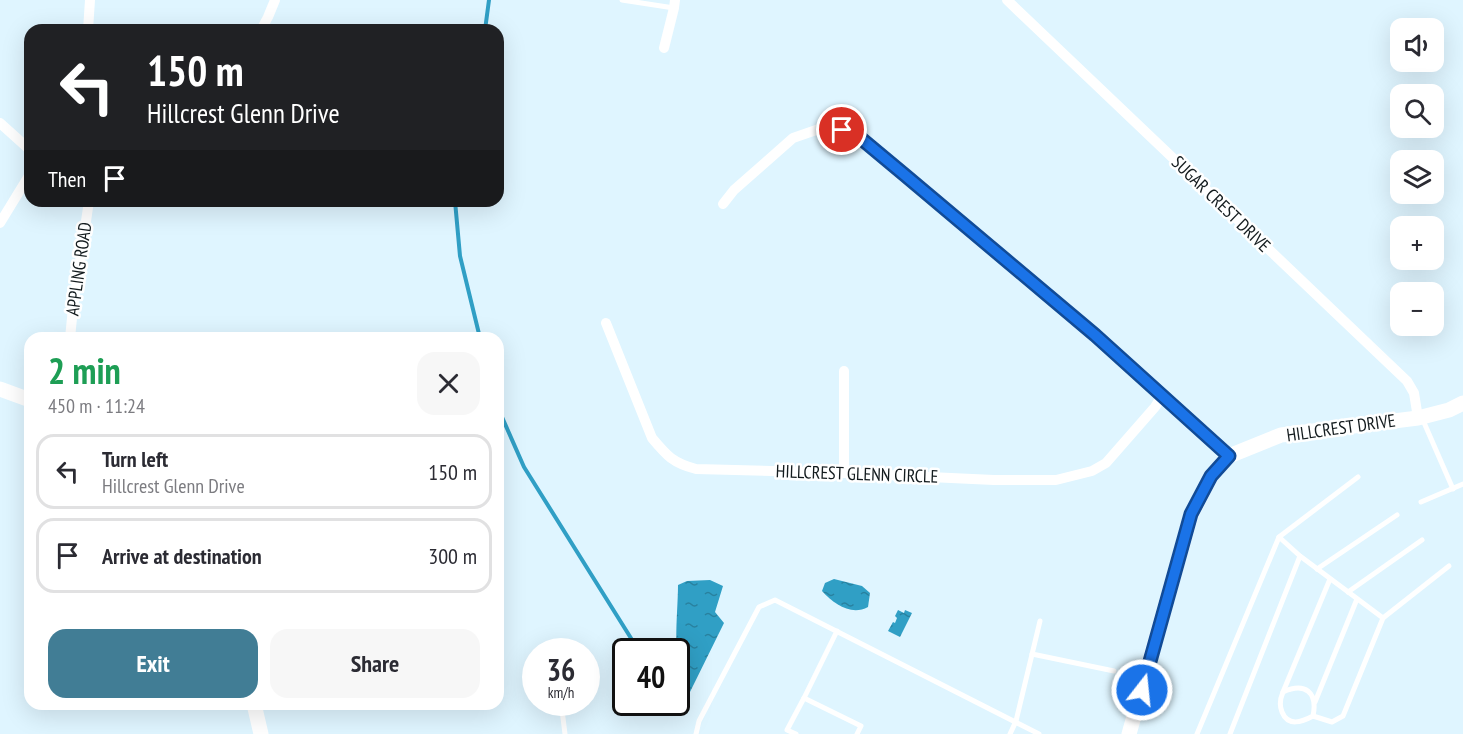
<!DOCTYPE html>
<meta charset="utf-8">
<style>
body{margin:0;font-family:"PT Sans Narrow",sans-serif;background:#f7f7f7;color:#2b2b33;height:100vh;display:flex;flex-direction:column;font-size:22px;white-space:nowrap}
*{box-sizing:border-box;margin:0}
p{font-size:20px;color:#7c7c81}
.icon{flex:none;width:33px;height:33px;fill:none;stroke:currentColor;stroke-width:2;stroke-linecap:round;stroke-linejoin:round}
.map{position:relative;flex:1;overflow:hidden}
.side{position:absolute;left:24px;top:332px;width:480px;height:378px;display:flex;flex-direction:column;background:#fff;border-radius:18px;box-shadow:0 6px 24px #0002}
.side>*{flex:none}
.banner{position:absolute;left:24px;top:24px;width:480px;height:183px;border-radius:18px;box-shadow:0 6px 24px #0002;background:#202124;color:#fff;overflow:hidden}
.fabs{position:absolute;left:1390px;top:18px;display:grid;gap:12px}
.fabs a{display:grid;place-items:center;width:54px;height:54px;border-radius:12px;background:#fff;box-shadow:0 6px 24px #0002;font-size:30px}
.speed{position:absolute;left:522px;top:638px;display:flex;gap:12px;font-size:30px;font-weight:700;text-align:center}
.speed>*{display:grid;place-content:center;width:78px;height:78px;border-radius:50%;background:#fff;box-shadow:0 6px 24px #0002;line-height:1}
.speed small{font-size:15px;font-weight:400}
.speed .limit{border:3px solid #111;border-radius:9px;background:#fff;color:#111}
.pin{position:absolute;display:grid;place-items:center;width:51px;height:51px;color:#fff;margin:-26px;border:3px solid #fff;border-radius:50%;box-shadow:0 2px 6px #0007}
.me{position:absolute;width:66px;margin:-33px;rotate:16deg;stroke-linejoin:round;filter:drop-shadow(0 0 4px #0008)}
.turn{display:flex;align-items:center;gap:21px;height:126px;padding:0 24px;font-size:27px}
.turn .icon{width:78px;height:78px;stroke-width:2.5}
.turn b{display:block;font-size:42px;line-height:51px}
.then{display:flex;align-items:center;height:57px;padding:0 24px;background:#0003;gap:12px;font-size:22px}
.round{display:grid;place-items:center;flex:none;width:63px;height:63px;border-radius:18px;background:#f7f7f7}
.overview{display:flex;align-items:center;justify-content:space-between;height:102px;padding:0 24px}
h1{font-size:36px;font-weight:700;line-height:45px;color:#1e9e55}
.action{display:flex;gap:12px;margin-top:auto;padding:12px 24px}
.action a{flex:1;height:69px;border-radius:18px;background:#417d95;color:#fff;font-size:24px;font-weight:700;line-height:69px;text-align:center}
.action a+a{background:#f7f7f7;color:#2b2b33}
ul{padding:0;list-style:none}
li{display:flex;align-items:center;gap:18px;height:75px;margin:0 12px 9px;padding:0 12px;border:3px solid #e1e1e2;border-radius:18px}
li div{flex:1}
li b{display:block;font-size:22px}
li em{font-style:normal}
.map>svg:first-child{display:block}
.water{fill:url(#water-ripples)}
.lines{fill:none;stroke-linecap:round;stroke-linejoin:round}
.stream{stroke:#309fc5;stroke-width:4}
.lane{stroke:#fff;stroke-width:5}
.street{stroke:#fff;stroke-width:10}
.secondary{stroke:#fff;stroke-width:15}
.route-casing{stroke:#114b97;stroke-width:15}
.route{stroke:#1a73e8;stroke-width:10}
.labels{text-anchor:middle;stroke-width:5;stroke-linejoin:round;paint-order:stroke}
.street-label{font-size:18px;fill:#131b1e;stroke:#fff}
</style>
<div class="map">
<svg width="1463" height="734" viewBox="0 0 1463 734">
<defs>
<pattern id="water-ripples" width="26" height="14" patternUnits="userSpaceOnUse" patternTransform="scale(1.5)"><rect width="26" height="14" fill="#309fc5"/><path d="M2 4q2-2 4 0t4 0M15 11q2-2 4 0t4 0" fill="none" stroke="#28819f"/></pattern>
</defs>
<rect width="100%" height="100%" fill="#dff5ff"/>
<!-- water -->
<g class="water">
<path d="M 834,579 L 862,586 L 870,593 L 868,607 C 851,616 834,604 822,591 L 825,583 Z"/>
<path d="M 710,580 L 723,586 L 715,612 L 724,623 L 689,694 C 670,666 678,618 678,585 L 687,581 Z"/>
<polygon points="898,610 904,613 905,610 912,613 900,637 888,631 893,622 895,623 897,618 895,616"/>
</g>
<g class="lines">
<!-- stream -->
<g class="stream">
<polyline points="485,30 489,0"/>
<polyline points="455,201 460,256 480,338"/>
<polyline points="498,408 524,467 639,651"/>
</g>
<!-- lane -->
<g class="lane">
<polyline points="622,0 674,8"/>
<polyline points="1422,418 1453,489"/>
<polyline points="1421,502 1463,484"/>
<polyline points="1300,556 1279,537 1358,477"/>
<polyline points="1317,569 1397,515"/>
<polyline points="1348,592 1422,540"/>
<polyline points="1383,618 1449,566"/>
<polyline points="1032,654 1114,671"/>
<polyline points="1283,692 1330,579"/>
<polyline points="804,698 861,726 857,734"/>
<polyline points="561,702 565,734"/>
<polyline points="1315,702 1357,599"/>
<polyline points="696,734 699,721 759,607 775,600 1039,734"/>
<polyline points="796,734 787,730 804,698 837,631"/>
<polyline points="1010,734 1016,721 1040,621"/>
<polyline points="1197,734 1279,537"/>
<path d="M 1230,734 L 1300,556 L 1383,618 L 1343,716 L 1332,722 L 1313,716 C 1302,722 1288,727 1282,712 C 1279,705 1280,699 1283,692 C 1305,682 1318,692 1313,716"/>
</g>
<!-- street -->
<g class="street">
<polyline points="1007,0 1407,381 1414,393 1418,418"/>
<polyline points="88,30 90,0"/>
<polyline points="261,30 268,17 275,0"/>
<polyline points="664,48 674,8 675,0"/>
<polyline points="0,123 30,150"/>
<polyline points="723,204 734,190 793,138 819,129 842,130 858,136 1095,335 1229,456"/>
<polyline points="0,223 30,174"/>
<path d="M 606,323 L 652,438 C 667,456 673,463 696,469 L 844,473 L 994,480 L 1056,480 L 1092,471 L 1106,463 L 1155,407 L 1162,396"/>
<polyline points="70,338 73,308 89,201"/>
<polyline points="844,371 844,473"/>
</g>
<!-- secondary -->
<g class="secondary">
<polyline points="0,389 30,400"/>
<polyline points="254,704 261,734"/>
<polyline points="1129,734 1191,515 1211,476 1229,456 1281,435 1418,418 1449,410 1463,403"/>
</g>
</g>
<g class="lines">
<!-- route casing -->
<g class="route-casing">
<polyline id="route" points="842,130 858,136 906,176 1095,335 1229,456 1211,476 1191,514 1142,690"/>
</g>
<!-- route -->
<use href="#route" class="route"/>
</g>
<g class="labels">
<!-- street labels -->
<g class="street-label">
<text transform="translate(1221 204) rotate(44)" y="6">SUGAR CREST DRIVE</text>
<text transform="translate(79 269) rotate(-82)" y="6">APPLING ROAD</text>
<text transform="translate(1341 428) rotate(-8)" y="6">HILLCREST DRIVE</text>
<text transform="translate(857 474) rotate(2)" y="6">HILLCREST GLENN CIRCLE</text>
</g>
</g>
</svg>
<div class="fabs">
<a><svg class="icon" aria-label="sound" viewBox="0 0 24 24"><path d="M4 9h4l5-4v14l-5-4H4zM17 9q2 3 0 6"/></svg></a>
<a><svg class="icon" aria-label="search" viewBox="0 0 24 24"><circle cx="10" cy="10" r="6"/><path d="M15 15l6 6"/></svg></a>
<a><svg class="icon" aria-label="layers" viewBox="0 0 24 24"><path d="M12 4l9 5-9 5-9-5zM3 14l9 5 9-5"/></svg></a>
<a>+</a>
<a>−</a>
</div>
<div class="speed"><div>36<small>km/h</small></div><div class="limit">40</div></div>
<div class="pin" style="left:842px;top:130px;background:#d93025"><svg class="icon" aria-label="arrive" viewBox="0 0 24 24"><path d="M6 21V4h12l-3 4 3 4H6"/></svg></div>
<svg class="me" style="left:1142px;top:690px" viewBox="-20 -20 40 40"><circle r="17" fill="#1a73e8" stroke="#fff" stroke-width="3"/><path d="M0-11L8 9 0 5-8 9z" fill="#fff"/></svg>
<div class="banner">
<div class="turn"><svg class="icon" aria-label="left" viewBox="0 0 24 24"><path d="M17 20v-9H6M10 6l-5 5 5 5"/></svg><div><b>150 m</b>Hillcrest Glenn Drive</div></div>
<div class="then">Then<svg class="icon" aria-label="arrive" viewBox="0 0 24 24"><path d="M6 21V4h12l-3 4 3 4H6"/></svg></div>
</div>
<section class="side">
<div class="overview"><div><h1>2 min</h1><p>450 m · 11:24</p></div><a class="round"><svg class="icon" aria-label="close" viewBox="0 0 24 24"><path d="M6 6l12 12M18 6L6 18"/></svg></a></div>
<ul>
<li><svg class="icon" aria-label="left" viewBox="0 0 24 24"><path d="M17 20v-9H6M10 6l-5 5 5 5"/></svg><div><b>Turn left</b><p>Hillcrest Glenn Drive</p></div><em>150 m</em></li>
<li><svg class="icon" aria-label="arrive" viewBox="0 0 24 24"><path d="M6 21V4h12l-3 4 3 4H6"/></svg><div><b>Arrive at destination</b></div><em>300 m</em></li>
</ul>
<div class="action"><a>Exit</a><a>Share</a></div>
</section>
</div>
